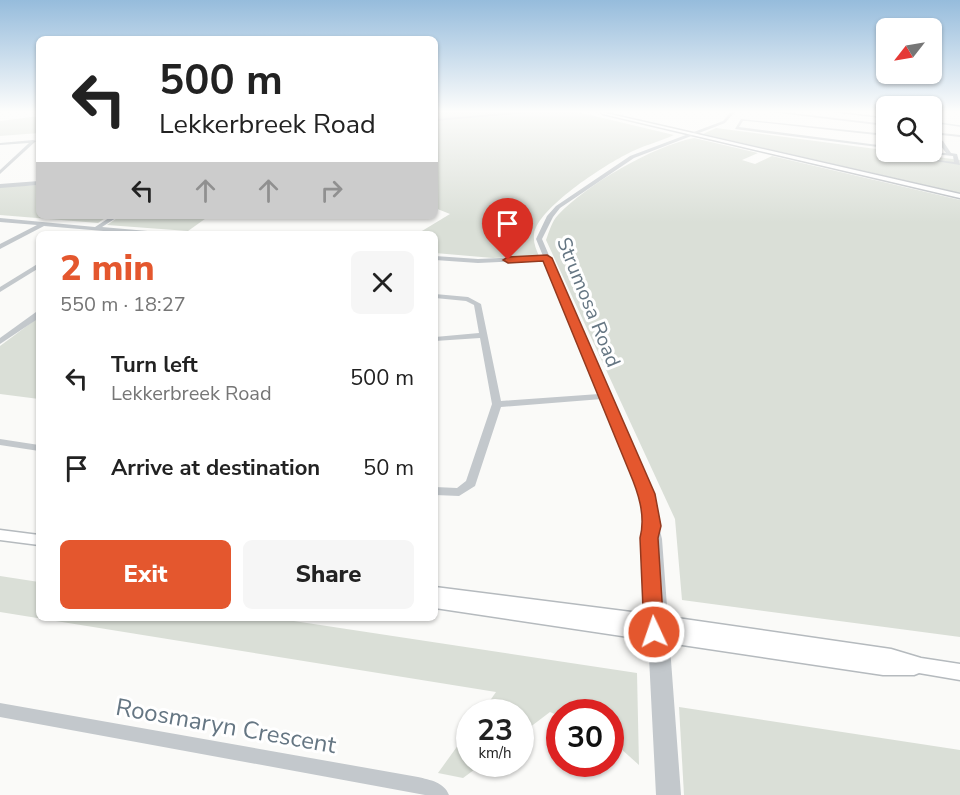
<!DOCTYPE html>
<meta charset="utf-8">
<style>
body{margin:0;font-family:"Nunito Sans",sans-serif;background:#f6f6f6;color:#222;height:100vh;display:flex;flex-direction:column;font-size:22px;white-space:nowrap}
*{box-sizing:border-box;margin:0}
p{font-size:20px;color:#767676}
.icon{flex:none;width:33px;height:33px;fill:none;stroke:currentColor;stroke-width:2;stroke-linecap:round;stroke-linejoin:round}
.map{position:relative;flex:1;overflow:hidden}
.details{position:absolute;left:36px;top:231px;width:402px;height:390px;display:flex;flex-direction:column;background:#fff;border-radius:9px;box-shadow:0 2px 4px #0004}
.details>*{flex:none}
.top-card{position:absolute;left:36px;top:36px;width:402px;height:183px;border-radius:9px;box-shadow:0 2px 4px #0004;background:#fff;color:#222;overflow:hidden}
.needle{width:39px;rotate:239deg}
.buttons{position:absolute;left:876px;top:18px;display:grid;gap:12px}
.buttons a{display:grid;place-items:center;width:66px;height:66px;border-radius:9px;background:#fff;box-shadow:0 2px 4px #0004;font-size:30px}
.speed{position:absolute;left:456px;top:699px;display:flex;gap:12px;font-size:30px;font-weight:700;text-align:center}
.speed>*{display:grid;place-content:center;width:78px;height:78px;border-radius:50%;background:#fff;box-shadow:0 2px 4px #0004;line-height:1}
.speed small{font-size:15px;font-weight:400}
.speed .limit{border:9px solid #d22;background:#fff;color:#111}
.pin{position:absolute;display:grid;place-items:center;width:51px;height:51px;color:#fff;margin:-62px -26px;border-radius:50% 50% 50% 0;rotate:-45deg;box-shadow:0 0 6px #0007}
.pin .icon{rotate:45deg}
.me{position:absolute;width:66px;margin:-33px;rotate:357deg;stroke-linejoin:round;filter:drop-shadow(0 0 4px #0008)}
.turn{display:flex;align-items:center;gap:21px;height:126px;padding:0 24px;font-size:27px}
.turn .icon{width:78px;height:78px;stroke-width:2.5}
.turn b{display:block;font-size:42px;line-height:51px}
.lanes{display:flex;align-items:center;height:57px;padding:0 24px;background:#0003;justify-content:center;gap:30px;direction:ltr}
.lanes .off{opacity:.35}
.round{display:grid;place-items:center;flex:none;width:63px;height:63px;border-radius:9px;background:#f6f6f6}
.summary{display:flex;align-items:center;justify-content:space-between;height:102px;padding:0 24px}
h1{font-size:36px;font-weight:800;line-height:45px;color:#e4572e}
.action{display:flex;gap:12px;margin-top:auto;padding:12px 24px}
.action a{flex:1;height:69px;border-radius:9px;background:#e4572e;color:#fff;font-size:24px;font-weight:800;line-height:69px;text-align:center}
.action a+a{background:#f6f6f6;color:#222}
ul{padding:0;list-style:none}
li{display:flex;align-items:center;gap:18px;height:90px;padding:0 24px}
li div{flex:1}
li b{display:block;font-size:22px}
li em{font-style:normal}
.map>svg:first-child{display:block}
.green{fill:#dadfd7}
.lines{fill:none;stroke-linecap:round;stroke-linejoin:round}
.stream{stroke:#bbc7cb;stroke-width:1.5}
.major-casing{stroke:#b5babe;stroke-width:3}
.minor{fill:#c3c8cc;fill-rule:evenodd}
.major{fill:#fff;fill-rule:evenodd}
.route{fill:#e4572e;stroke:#94391e;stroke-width:1.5}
.labels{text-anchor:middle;stroke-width:6;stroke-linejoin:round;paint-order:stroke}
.street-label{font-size:20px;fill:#657683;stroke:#fff}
.near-street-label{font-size:24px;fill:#657683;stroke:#fff}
</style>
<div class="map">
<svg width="960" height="795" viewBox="0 0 960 795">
<rect width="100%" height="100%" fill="#fafaf8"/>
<!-- green -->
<g class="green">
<path d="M 435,112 L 578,112 L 674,135 C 659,142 641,146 627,154 C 603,166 538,208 534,234 C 533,242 536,249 539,256 L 493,258 L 435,253 L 435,234 L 417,234 L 450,214 L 435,208 Z"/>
<polygon points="39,116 39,133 0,136 0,121"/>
<polygon points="716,128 960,160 960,193 703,134"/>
<path d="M 694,138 L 758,153 L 742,160 L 755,164 L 772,156 L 960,200 L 960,637 L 682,600 L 675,519 L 546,240 C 549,232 552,221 558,215 C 586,185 653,146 694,138 Z"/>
<polygon points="39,185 39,216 108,216 98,223 0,215 0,187"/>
<polygon points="120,216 209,216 188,231 107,225"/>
<polygon points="39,317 39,399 0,394 0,346"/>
<polygon points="0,576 39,582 39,618 274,618 637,673 639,765 611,740 610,712 560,712 559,716 550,712 521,734 520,712 482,712 496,692 0,612"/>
<polygon points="679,707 960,750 960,795 684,795"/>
<polygon points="469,730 470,764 482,764 463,778 438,773"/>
</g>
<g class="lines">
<!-- stream -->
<g class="stream">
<polyline points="836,112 886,118"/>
<polyline points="932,122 960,126"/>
</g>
<!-- major casing -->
<g class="major-casing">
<g id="major">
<polygon points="601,112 960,194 960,198 603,114"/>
<polygon points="0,530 39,535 39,545 0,540"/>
<polygon points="435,587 663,616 891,649 921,658 960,664 960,680 919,673 914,675 883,675 435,608"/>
</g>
</g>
<!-- minor -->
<g class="minor">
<polygon points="520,112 538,112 435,121 435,119"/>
<polygon points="731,112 735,112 725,123 634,158 560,208 553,217 542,239 651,494 662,539 681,795 656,795 643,539 647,525 641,494 602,399 501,407 475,486 459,496 435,495 435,487 457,488 466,481 492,404 480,338 435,341 435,337 479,333 474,305 466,301 435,298 435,294 468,297 481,304 501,401 599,394 545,260 478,263 435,260 435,256 478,259 543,256 536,239 547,216 556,206 630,156 723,121"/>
<polygon points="770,112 783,112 886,124 886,126"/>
<polygon points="741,119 886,134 886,136 747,121 743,121 739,127 886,146 886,148 735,129"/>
<polygon points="932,132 960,135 960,137 932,134"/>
<polygon points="932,139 943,141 951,153 957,154 960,165 935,161 937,160 954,162 953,156 924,153 924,152 946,153 939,143 932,141"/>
<polygon points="33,140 36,141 0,174 0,170 29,143 0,145 0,143"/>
<polygon points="39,181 39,185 0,188 0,184"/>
<polygon points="112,216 119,216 102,227 159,232 162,234 139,234 44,226 0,249 0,244 37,225 0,222 0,218 95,227"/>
<polygon points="39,263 39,268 0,292 0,287"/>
<polygon points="36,312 39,312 39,318 0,344 0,338"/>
<polygon points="0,439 39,445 39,451 0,445"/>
<path d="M 0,703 L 418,777 C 430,780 444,782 449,795 L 425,795 L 0,717 Z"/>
</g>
<!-- major -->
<use href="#major" class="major"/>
</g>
<!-- sky -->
<linearGradient id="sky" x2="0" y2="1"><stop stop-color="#96bcdc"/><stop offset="0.5" stop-color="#fdfdfc"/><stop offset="1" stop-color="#fdfdfc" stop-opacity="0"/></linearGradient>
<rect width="960" height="223" fill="url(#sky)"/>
<!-- route -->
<path class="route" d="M 547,255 L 552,258 L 655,494 L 661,526 L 658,538 L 664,632 L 661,639 L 654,641 L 647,639 L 644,632 L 640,538 C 646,515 638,492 629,471 L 543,261 L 508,263 L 503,260 L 508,257 Z"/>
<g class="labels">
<!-- street labels -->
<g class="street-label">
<text transform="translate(589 302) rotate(68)" y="7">Strumosa Road</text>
</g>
<!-- near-street labels -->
<g class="near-street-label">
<text transform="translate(226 726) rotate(10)" y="8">Roosmaryn Crescent</text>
</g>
</g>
</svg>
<div class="buttons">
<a><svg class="needle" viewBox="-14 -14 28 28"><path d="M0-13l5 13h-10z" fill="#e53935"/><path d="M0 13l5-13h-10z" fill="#767676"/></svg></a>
<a><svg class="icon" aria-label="search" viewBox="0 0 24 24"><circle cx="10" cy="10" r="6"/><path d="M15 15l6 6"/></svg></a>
</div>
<div class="speed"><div>23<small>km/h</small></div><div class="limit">30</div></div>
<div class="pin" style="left:508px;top:260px;background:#d93025"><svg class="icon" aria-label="arrive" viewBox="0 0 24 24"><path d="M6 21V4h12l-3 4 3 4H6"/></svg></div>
<svg class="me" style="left:654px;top:632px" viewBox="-20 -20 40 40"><circle r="17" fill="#e4572e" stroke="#fff" stroke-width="3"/><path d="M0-11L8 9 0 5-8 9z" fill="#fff"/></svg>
<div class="top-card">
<div class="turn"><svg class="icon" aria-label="left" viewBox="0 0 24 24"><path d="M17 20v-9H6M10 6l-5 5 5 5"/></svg><div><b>500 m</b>Lekkerbreek Road</div></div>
<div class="lanes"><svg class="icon" aria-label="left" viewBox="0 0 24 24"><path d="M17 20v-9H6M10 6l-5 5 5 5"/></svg><svg class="icon off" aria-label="ahead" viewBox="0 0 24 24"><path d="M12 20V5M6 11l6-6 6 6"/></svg><svg class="icon off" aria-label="ahead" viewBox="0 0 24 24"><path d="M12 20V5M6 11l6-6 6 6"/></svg><svg class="icon off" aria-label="right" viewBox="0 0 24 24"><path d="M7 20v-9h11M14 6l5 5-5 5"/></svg></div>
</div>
<section class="details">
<div class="summary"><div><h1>2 min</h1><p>550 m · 18:27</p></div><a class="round"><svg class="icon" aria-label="close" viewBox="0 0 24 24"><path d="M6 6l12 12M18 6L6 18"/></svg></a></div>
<ul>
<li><svg class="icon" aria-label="left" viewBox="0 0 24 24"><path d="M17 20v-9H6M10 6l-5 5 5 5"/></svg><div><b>Turn left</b><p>Lekkerbreek Road</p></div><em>500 m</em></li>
<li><svg class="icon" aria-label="arrive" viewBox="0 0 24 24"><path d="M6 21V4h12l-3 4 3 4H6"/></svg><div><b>Arrive at destination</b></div><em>50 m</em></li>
</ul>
<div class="action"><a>Exit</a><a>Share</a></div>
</section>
</div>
